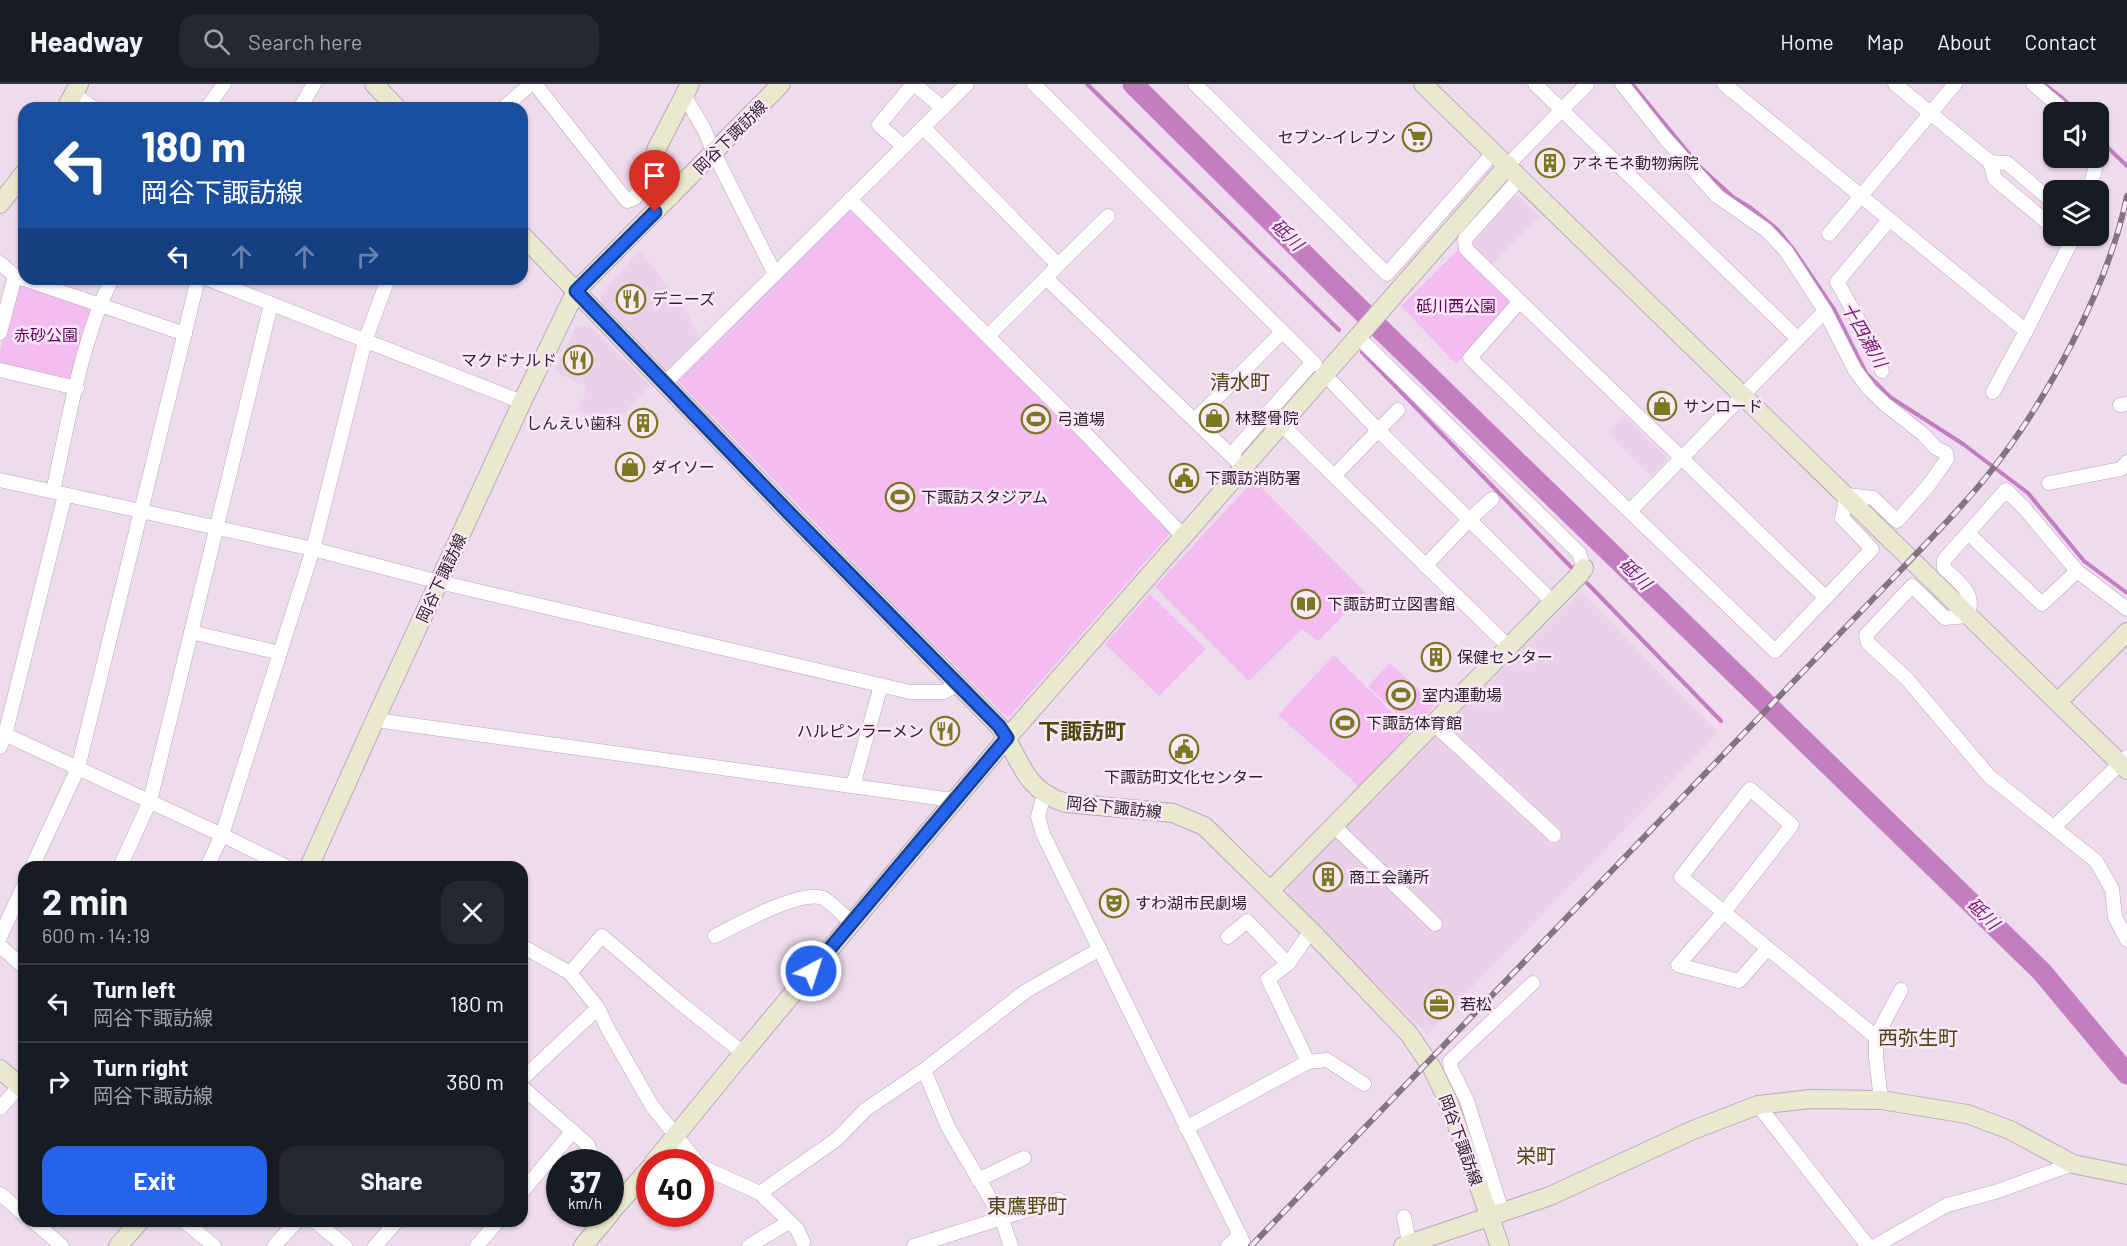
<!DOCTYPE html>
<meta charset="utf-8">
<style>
body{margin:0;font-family:Barlow,"Noto Sans JP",sans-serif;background:#242831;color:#f1f3f6;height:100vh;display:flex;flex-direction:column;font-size:22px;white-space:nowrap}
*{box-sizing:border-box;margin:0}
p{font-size:20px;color:#9ea1a6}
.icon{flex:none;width:33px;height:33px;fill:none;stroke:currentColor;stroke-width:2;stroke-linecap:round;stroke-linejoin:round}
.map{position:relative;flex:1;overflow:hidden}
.details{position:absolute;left:18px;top:777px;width:510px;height:366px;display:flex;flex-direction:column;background:#171b24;border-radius:18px;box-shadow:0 2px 4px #0004}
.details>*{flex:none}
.guide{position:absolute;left:18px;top:18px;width:510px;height:183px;border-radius:18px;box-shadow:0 2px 4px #0004;background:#1a4fa0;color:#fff;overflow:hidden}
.fabs{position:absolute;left:2043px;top:18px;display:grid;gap:12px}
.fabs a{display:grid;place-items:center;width:66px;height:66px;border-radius:12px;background:#171b24;box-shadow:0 2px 4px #0004;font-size:30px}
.speed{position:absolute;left:546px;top:1065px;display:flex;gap:12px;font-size:30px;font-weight:700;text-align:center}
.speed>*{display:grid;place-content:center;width:78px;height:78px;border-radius:50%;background:#171b24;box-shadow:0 2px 4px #0004;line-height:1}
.speed small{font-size:15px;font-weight:400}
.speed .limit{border:9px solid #d22;background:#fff;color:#111}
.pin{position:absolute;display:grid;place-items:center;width:51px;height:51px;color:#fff;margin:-62px -26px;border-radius:50% 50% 50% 0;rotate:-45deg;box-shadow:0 0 6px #0007}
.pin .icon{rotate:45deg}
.me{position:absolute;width:66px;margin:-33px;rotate:40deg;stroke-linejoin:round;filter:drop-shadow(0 0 4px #0008)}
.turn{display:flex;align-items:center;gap:21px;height:126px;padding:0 24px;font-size:27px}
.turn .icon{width:78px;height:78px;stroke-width:2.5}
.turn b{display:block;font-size:42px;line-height:51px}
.lanes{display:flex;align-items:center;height:57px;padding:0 24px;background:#0003;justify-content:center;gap:30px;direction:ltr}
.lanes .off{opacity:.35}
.round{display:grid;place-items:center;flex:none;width:63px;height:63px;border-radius:18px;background:#242831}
.headline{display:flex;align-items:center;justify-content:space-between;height:102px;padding:0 24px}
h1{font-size:36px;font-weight:700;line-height:45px}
.action{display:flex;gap:12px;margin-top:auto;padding:12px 24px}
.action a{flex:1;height:69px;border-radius:18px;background:#2563eb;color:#fff;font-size:24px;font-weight:700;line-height:69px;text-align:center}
.action a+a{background:#242831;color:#f1f3f6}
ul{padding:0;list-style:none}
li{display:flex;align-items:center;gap:18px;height:78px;padding:0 24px;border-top:2px solid #363941}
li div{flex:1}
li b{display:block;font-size:22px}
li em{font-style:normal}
header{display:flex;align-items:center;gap:36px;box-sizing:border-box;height:84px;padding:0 30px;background:#171b24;border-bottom:2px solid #363941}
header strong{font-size:28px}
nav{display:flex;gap:33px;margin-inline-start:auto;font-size:21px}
.search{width:420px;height:54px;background:#242831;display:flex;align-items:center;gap:15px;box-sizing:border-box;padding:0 21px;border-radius:18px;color:#9ea1a6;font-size:22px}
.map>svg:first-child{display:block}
.built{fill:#ead0e9}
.green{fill:#f4bdf1}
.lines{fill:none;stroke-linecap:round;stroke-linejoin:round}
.stream{stroke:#c47dc1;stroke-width:4}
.river{stroke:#c47dc1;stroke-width:21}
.street-casing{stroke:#b9a6b8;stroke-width:15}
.secondary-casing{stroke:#b9a6b8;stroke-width:20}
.street{stroke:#fff;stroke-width:14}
.secondary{stroke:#e8e9ce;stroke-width:18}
.rail-casing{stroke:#817580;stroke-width:6}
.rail{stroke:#fde8fb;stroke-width:4;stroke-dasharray:11;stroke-linecap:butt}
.route-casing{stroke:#184099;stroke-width:15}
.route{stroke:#2563eb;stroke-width:10}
.labels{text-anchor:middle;stroke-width:5;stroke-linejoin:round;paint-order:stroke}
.street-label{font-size:16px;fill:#2b242a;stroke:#fde8fb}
.poi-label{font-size:16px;fill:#2b242a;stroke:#fde8fb;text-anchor:start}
.park-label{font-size:16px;fill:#5e015e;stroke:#fde8fb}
.water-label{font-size:18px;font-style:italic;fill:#721d72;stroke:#fde8fb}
.quarter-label{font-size:20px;fill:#494a0c;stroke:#fde8fb}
.district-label{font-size:22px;font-weight:bold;fill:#494a0c;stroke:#fde8fb}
</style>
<header>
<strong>Headway</strong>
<div class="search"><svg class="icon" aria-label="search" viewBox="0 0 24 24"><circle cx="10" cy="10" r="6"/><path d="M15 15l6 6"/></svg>Search here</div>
<nav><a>Home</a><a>Map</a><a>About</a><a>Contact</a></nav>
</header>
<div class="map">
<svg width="2127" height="1162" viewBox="0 0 2127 1162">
<rect width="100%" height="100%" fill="#efdbee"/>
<!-- built -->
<g class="built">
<polygon points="1512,112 1518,112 1539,133 1490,182 1471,164 1471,158"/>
<polygon points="640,166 689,232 699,255 667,287 601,217 601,210"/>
<polygon points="590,241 650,302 615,338 578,327 587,303 555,288 576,243"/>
<polygon points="1625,332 1668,375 1651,392 1608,349"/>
<polygon points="1581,507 1718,649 1427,950 1288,812 1288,798"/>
</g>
<!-- green -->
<g class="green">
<polygon points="850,121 1173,446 1010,632 1006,632 897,523 675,294"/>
<polygon points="1459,165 1513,219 1456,280 1401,222"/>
<polygon points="22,199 91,222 94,228 76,300 0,283 0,268 16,202"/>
<polygon points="1254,396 1366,509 1318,557 1302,545 1249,597 1155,503"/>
<polygon points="1150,510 1206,565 1159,612 1105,560"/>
<polygon points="1334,571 1411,647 1360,703 1278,631"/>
<polygon points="1390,579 1435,621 1413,645 1368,602"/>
</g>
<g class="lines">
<!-- stream -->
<g class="stream">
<polyline points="1087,0 1339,246"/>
<polyline points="1632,0 1700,83 1733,113 1751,124 1777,145 1794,166 1834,225 1866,289 1890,313 1963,360 2028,409 2084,477 2127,509"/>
<polyline points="2044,0 2061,13 2077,28"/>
<polyline points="2098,54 2127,82"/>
<polyline points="1362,268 1572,484"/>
<polyline points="1587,499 1721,637"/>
</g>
<!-- river -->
<polyline class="river" points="1133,0 1332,198 2042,888 2127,990"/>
<!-- street casing -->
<g class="street-casing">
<g id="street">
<polyline points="535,0 627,117 635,114 653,79"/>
<polyline points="914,0 943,24"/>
<polyline points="1034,0 1315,280"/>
<polyline points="1195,0 1387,190 1494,68"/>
<polyline points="1535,0 1798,255"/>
<polyline points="1724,0 2026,247"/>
<polyline points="1895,0 1990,78 2007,79 2054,119"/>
<polyline points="2033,0 2066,28"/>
<polyline points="74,10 93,24"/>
<polyline points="684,11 704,45 714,69 775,190"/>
<polyline points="207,24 224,0"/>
<polyline points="300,24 314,0"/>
<polyline points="503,24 531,0"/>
<polyline points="923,43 1058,181 1046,194 1242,382"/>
<polyline points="903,62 879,41 913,0"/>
<polyline points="1990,78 1995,95 2054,144"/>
<polyline points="1508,81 1587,0"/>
<polyline points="1520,94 1465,155 1466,165 1826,514"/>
<polyline points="2089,106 2099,72 2098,69"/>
<polyline points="850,115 1086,350 1183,452"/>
<polyline points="1829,150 1955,0"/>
<polyline points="0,179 15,192"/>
<polyline points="1058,181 1108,132"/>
<polyline points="24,195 185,250"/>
<polyline points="208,195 522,318"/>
<polyline points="1520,217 1470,274 1775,567 1872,465 1842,434 1847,411 1873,414 1897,437 1928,402 1947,375 1946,369 1936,364 1923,350 1886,321 1870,306 1855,286 1825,227 1786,167 1766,146 1717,112 1664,53 1622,0"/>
<polyline points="0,249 15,192 24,195"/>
<polyline points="988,252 1046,194"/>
<polyline points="1357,252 1579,469 1584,484"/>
<polyline points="0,286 77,304"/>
<polyline points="1882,287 1862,242 1837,198 1889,136"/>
<polyline points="665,299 967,0"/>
<polyline points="1333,299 1378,346 1553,518"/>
<polyline points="1993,308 2026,247 2074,152"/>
<polyline points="2120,321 2127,320"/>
<polyline points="1195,336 1282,248"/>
<polyline points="1280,339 1509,563"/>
<polyline points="1231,371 1313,278"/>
<polyline points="1334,392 1398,326"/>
<polyline points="0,396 313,465 439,498 910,608 944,608 958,599"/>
<polyline points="2049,399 2121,385 2127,378"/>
<path d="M 53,407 C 68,340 81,256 112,195"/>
<polyline points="1630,427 1825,227"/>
<polyline points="1969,450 2042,520 2077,487"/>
<polyline points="1425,482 1469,436 1492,415"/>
<path d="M 2127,525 L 2077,487 L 2025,425 L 2006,406 L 1944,476 L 1944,484 C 1959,499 1977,509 1967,532 L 1945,534 L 1912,502 L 1866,551 L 1868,559 L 1907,595 L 1989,692 L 2096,777 L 2112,805 L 2115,833 L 2127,856"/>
<polyline points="191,548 280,569"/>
<polyline points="375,636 953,716"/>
<polyline points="1434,640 1554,751"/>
<polyline points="0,648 222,751 287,783"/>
<polyline points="0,663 5,651 65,411"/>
<polyline points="853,702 881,601"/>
<polyline points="1044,710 1038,733 1043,750 1245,1162"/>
<polyline points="1334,742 1435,840"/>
<polyline points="2054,743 2127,673"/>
<polyline points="32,783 78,684 198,195"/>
<polyline points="120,783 150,717 271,220"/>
<polyline points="207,783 222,751 313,465 365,257 388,195"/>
<path d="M 715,852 C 737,841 801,805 823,814 C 831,818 845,833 852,839"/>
<polyline points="0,853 24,801"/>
<polyline points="1228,853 1247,837 1288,880"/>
<polyline points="0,862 24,883"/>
<polyline points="522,862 570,889 598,924 608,945 652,1022 697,1078"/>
<path d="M 1768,864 L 1739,897 L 1678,881 L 1724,828 L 1792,741 L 1750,705 L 1681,793 C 1746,846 1811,900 1876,953"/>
<polyline points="570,889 602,852 679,918 743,969"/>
<polyline points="1308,978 1268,895 1288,880 1311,847"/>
<polyline points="924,986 948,1043 1001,1133 1011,1162"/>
<polyline points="522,995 598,924"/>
<polyline points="522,1003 588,1061 592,1078"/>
<polyline points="1881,1016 1876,973 1876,953 1901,906"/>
<polyline points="1758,1021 1868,1162"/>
<polyline points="0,1024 20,1002"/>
<polyline points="1186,1044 1308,978 1327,976 1364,1000"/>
<polyline points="700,1082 760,1109 837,1055 865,1026 924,986 1026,907 1100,865"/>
<polyline points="978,1096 1024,1074"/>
<polyline points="522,1108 573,1047"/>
<polyline points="760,1109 797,1145 803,1158"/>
<polyline points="0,1110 24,1130"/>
<polyline points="1502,1127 1467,1017 1451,984 1450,977 1533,899"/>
<polyline points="1404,1133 1410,1162"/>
<polyline points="33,1137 62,1162"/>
<polyline points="184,1137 214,1162"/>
<polyline points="315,1137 345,1162"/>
<polyline points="274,1162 297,1137"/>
<polyline points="375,1162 397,1137"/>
<polyline points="477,1162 498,1137"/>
<polyline points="749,1162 789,1138"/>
<polyline points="914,1162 1059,1116"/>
<polyline points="1228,1162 1240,1151"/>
<polyline points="1875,1162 1947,1121 1995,1108 2073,1080"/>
</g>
</g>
<!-- secondary casing -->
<g class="secondary-casing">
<g id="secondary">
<polyline points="374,0 397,24"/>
<polyline points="1423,0 2127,686"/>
<polyline points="66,24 79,0"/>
<polyline points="671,112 653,79 656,66 690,0"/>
<polyline points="0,120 24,89"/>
<path d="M 522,151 L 791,431 L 999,642 C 1020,674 1024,707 1066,719 L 1173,729 L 1204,742 L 1311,847 L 1409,950 L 1432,984 L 1449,1019 L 1500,1162"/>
<polyline points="2058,618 2127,548"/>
<polyline points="309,783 375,636 522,318 576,207 781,0"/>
<polyline points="1271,806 1579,491 1584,484"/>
<polyline points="0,985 24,1006"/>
<polyline points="654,1078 743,969 1007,654 1508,81"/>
<polyline points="610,1129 650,1084"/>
<polyline points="118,1162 140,1137"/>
<polyline points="583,1162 610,1130"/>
<polyline points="1403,1162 1550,1112 1693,1046 1758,1021 1810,1015 1881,1016 1967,1030 2010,1046 2073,1080 2127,1091"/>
</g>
</g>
<!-- street -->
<use href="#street" class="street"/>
<!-- secondary -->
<use href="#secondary" class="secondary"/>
<!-- rail casing -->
<g class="rail-casing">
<path id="rail" d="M 1251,1162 L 1897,490 C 1927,458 1959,427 1987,392 C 2046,319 2108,204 2127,112"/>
</g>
<!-- rail -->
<use href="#rail" class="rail"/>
</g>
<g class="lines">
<!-- route casing -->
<g class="route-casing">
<polyline id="route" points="655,128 576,207 791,431 999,642 1007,654 811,887"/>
</g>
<!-- route -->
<use href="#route" class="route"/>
</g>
<!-- icons -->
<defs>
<g id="supermarket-ring" transform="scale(1.5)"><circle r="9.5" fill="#fde8fb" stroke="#787921" stroke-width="1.5"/><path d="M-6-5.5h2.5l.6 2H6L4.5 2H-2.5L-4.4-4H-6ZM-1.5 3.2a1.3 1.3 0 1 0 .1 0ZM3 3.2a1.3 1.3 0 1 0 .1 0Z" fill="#787921"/></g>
<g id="building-ring" transform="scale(1.5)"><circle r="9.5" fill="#fde8fb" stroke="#787921" stroke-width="1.5"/><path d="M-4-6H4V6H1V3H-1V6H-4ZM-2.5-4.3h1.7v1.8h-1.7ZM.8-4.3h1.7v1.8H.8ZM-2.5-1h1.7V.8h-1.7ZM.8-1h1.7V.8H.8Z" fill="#787921"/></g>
<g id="restaurant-ring" transform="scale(1.5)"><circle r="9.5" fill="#fde8fb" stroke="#787921" stroke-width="1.5"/><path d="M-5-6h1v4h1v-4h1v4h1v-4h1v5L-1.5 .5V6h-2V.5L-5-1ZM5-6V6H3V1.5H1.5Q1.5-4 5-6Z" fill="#787921"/></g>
<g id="shop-ring" transform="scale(1.5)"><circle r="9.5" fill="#fde8fb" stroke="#787921" stroke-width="1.5"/><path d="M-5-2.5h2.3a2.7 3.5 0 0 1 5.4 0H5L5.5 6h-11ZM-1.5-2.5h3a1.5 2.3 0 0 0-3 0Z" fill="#787921"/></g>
<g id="stadium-ring" transform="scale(1.5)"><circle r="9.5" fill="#fde8fb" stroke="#787921" stroke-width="1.5"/><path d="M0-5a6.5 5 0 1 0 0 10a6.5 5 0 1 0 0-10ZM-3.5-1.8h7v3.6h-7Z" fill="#787921"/></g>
<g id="civic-ring" transform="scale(1.5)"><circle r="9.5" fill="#fde8fb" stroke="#787921" stroke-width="1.5"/><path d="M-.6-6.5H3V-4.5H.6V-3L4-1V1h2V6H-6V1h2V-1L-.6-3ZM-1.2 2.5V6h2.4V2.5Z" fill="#787921"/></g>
<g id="library-ring" transform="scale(1.5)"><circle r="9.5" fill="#fde8fb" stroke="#787921" stroke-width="1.5"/><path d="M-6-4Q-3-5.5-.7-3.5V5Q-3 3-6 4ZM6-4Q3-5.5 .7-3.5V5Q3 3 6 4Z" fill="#787921"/></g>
<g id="theatre-ring" transform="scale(1.5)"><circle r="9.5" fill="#fde8fb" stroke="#787921" stroke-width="1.5"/><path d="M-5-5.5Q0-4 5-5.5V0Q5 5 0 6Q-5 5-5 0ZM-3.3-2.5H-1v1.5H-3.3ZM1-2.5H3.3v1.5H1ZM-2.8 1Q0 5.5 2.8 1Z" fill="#787921"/></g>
<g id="office-ring" transform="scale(1.5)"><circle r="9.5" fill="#fde8fb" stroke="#787921" stroke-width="1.5"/><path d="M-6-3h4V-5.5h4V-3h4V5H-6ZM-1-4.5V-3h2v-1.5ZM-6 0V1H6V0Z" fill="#787921"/></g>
</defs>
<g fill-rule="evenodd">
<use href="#supermarket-ring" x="1417" y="53"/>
<use href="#building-ring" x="1550" y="79"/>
<use href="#restaurant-ring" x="631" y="215"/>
<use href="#restaurant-ring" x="578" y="276"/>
<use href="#shop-ring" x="1662" y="322"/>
<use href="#shop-ring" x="1214" y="334"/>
<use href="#stadium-ring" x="1036" y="335"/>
<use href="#building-ring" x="643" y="339"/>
<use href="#shop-ring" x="630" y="383"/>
<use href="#civic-ring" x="1184" y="394"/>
<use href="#stadium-ring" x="900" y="413"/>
<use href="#library-ring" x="1306" y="520"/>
<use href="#building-ring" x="1436" y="573"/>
<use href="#stadium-ring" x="1401" y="611"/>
<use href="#stadium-ring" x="1345" y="639"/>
<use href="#restaurant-ring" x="945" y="647"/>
<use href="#civic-ring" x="1184" y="665"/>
<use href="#building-ring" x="1328" y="793"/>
<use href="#theatre-ring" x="1114" y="819"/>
<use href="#office-ring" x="1439" y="920"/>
</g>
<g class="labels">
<!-- street labels -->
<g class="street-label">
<text transform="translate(730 53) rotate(-45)" y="6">岡谷下諏訪線</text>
<text transform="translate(441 494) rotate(-65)" y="6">岡谷下諏訪線</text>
<text transform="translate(1114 723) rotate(6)" y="6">岡谷下諏訪線</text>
<text transform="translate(1461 1056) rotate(70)" y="6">岡谷下諏訪線</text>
</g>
<!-- poi labels -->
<g class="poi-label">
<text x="1396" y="59" text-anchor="end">セブン-イレブン</text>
<text x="1571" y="85">アネモネ動物病院</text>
<text x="652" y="221">デニーズ</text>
<text x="557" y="282" text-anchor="end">マクドナルド</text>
<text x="1683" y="328">サンロード</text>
<text x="1235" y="340">林整骨院</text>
<text x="1057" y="341">弓道場</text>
<text x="622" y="345" text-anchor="end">しんえい歯科</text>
<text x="651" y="389">ダイソー</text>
<text x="1205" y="400">下諏訪消防署</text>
<text x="921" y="419">下諏訪スタジアム</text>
<text x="1327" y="526">下諏訪町立図書館</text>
<text x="1457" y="579">保健センター</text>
<text x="1422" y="617">室内運動場</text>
<text x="1366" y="645">下諏訪体育館</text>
<text x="924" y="653" text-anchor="end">ハルピンラーメン</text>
<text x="1184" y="699" text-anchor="middle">下諏訪町文化センター</text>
<text x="1349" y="799">商工会議所</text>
<text x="1135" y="825">すわ湖市民劇場</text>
<text x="1460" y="926">若松</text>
</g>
<!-- park labels -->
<g class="park-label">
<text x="1456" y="228">砥川西公園</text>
<text x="46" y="257">赤砂公園</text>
</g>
<!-- water labels -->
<g class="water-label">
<text transform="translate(1287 151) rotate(44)" y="6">砥川</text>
<text transform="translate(1864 251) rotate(60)" y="6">十四瀬川</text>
<text transform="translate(1635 490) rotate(44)" y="6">砥川</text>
<text transform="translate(1983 830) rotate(44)" y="6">砥川</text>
</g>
<!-- quarter labels -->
<g class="quarter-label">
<text x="1240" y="305">清水町</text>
<text x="1918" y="961">西弥生町</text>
<text x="1536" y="1079">栄町</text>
<text x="1027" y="1129">東鷹野町</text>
</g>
<!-- district labels -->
<g class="district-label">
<text x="1082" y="655">下諏訪町</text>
</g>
</g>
</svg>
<div class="fabs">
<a><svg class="icon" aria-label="sound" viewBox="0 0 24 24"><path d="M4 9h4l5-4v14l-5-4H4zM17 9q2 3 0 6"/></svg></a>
<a><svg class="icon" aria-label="layers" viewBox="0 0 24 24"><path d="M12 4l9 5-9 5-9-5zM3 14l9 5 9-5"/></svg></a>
</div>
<div class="speed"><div>37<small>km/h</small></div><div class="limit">40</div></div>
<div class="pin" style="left:655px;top:128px;background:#d93025"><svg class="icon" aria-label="arrive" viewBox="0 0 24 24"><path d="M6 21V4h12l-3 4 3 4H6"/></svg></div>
<svg class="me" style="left:811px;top:887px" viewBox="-20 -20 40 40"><circle r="17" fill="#2563eb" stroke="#fff" stroke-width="3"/><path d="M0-11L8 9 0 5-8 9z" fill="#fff"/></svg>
<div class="guide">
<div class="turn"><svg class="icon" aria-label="left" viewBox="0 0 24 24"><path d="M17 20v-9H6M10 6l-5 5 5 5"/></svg><div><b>180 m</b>岡谷下諏訪線</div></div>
<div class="lanes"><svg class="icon" aria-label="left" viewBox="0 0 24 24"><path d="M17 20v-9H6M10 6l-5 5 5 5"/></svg><svg class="icon off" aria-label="ahead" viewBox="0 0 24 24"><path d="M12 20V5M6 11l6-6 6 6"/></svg><svg class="icon off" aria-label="ahead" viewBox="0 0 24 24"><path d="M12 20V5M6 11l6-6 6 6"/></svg><svg class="icon off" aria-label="right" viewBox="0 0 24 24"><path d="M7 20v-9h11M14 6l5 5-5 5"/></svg></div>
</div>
<section class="details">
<div class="headline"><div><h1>2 min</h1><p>600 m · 14:19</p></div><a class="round"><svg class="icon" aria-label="close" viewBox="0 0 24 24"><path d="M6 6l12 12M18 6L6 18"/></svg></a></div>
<ul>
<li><svg class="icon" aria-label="left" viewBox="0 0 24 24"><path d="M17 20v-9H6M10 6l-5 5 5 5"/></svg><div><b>Turn left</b><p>岡谷下諏訪線</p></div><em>180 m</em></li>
<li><svg class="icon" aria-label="right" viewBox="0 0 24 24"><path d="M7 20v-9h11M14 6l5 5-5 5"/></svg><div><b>Turn right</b><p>岡谷下諏訪線</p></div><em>360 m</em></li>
</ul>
<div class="action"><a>Exit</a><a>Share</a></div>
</section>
</div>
